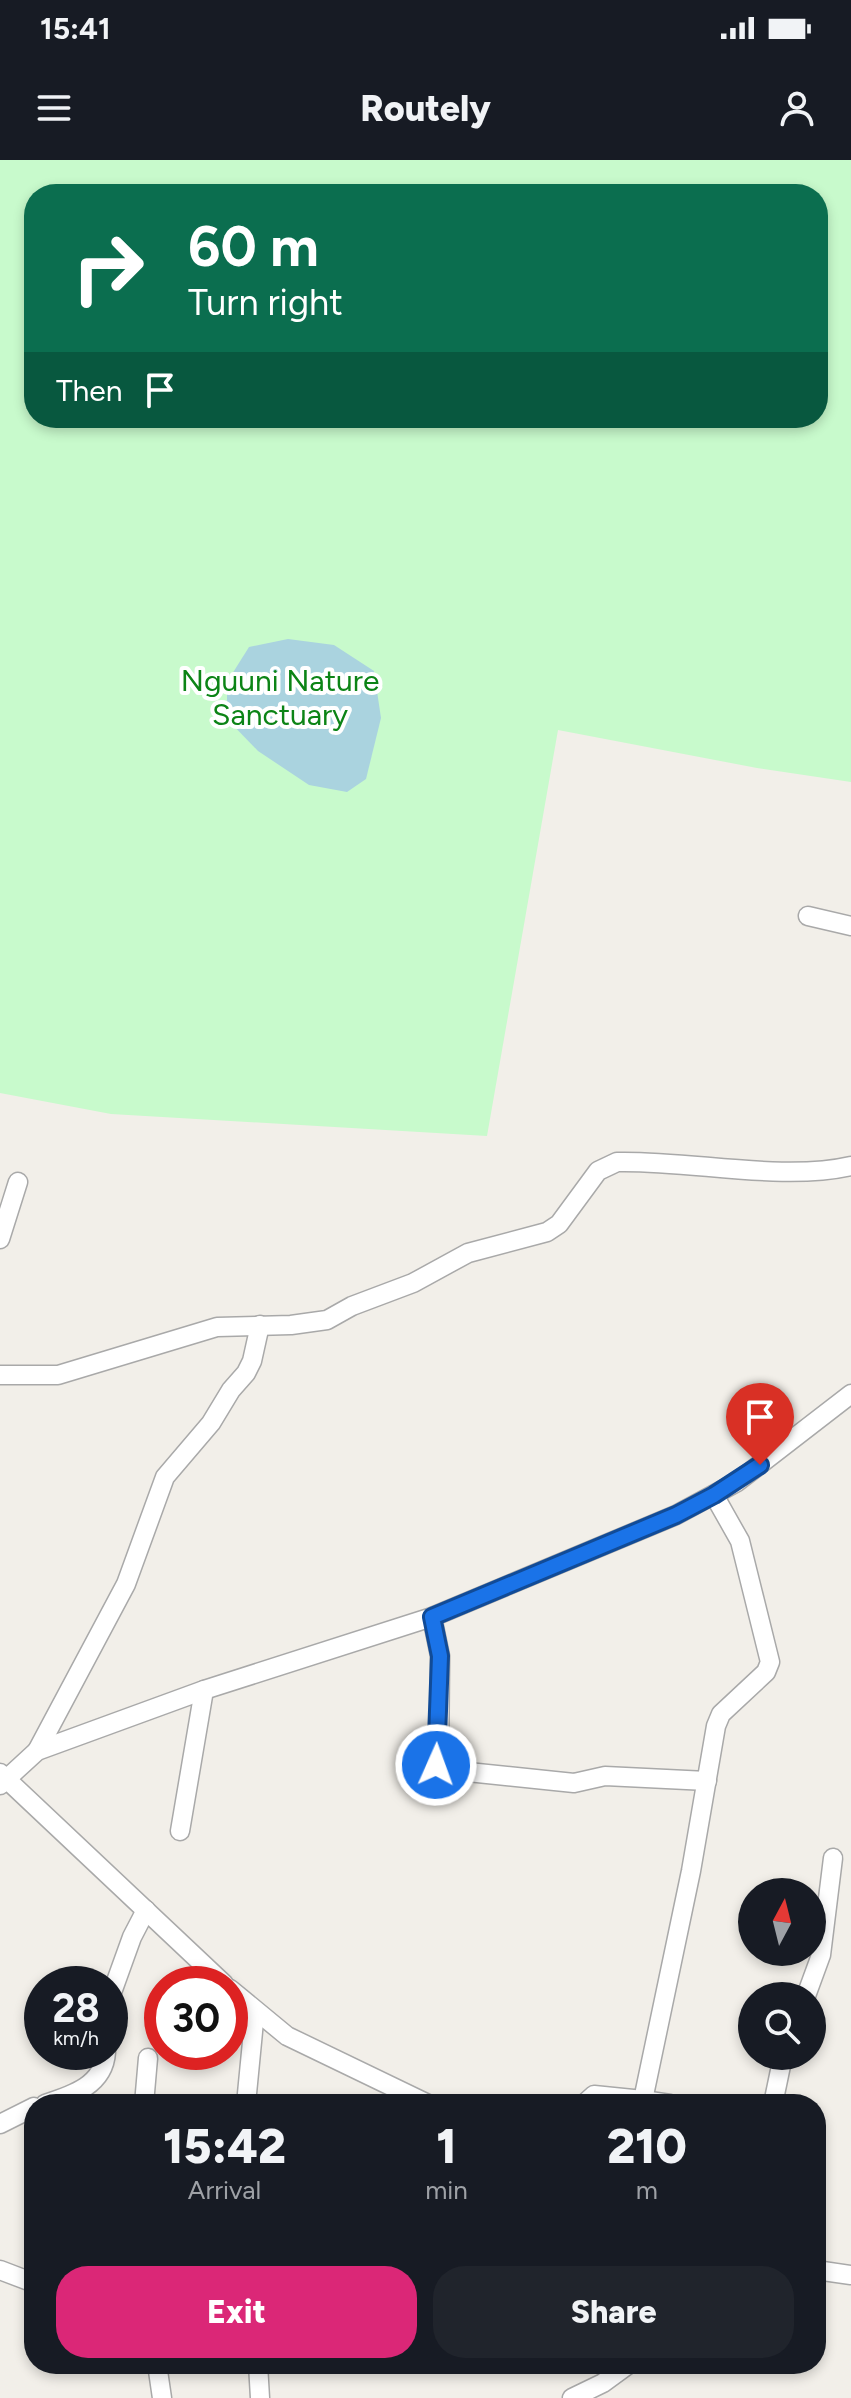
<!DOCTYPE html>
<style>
body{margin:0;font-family:Figtree,sans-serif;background:#20242c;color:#f1f3f6;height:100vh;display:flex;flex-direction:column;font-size:30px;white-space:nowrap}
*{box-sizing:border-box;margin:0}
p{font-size:26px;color:#9ea1a6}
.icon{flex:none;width:44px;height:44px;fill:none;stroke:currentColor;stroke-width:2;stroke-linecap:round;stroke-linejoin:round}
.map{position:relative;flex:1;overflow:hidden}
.panel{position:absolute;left:24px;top:1934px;width:802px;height:280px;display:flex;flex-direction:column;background:#171b24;border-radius:32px;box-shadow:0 4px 12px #0003}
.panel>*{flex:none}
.banner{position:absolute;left:24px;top:24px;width:804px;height:244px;border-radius:32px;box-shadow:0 4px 12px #0003;background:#0b6e4f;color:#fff;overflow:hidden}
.needle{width:52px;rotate:7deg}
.fabs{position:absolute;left:738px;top:1718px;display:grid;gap:16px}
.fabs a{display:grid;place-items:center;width:88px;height:88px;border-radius:50%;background:#171b24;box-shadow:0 4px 12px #0003;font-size:40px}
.speed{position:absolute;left:24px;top:1806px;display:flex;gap:16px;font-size:40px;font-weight:700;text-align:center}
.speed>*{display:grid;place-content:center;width:104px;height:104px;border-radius:50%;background:#171b24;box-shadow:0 4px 12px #0003;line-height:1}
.speed small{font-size:20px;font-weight:400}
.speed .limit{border:12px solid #d22;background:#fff;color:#111}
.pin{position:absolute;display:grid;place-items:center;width:68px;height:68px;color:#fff;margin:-82px -34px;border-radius:50% 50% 50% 0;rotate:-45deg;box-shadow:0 0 8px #0007}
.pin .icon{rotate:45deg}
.me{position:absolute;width:88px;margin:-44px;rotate:2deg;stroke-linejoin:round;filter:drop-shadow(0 0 6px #0008)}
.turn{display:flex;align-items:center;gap:28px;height:168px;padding:0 32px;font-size:36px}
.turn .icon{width:104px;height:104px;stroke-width:2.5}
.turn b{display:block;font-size:56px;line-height:68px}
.then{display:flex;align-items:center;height:76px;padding:0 32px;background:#0003;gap:16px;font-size:30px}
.eta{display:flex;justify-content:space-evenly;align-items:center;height:136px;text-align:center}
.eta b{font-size:48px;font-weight:800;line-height:56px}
.cta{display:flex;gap:16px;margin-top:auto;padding:16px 32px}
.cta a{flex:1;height:92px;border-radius:32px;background:#db2777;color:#fff;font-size:32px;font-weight:800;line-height:92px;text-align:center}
.cta a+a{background:#20242c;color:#f1f3f6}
.status{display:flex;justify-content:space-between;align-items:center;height:56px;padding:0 40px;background:#171b24;direction:ltr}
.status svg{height:22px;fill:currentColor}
header{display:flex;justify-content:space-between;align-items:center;height:104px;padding:0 32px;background:#171b24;font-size:36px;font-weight:800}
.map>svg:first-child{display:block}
.park{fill:#c8facc;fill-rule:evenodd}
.water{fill:#aad3df}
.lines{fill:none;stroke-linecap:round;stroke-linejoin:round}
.street-casing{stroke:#a9a9a9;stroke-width:21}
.street{stroke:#fff;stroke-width:18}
.route-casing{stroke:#114b97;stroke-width:20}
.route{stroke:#1a73e8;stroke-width:14}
.labels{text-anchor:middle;stroke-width:8;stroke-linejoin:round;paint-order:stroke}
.park-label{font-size:30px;fill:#0c8416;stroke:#fff}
</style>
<div class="status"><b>15:41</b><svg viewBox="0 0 49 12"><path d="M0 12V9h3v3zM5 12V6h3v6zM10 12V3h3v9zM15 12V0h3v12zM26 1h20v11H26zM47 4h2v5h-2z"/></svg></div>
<header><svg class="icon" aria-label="menu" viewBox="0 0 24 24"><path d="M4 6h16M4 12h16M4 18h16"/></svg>Routely<svg class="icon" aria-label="person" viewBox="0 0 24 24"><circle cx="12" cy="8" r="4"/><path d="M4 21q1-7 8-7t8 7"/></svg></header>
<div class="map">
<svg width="851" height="2238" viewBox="0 0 851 2238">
<rect width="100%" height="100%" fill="#f2efe9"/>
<!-- park -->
<path class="park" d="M 0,0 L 851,0 L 851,622 L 757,608 L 558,570 L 487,976 L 111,954 L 0,933 ZM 34,34 L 818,34 L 818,258 L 34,258 Z"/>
<!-- water -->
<polygon class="water" points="288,479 334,485 374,511 381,558 366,619 347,632 309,625 258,591 227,559 227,522 249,487"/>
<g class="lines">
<!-- street casing -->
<g class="street-casing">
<g id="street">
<polyline points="808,756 851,766"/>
<polyline points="0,1079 18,1022"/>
<path d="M 0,1215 L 58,1215 L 217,1167 L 291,1165 L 327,1160 L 352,1146 L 413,1123 L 468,1093 L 547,1072 L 559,1064 L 598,1011 L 617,1002 C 690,1000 782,1022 851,1006"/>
<polyline points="432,1457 440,1496 439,1609 574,1623 605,1616 707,1621"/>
<polyline points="37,1591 126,1424 165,1317 211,1263 231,1230 246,1213 252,1201 260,1165"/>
<polyline points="0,1613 224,1824"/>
<polyline points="0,1625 37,1591 204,1530 432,1457 676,1355 737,1322 851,1234"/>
<polyline points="180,1671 204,1530"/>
<polyline points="230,1829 287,1876 428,1944"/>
<polyline points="806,1836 821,1795 833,1698"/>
<polyline points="110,1838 132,1777 146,1750"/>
<polyline points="643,1940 670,1944"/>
<path d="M 45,1944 C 73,1935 104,1925 106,1892"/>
<polyline points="144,1944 148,1898"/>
<polyline points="246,1944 255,1851"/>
<polyline points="584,1944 594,1935 643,1940 691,1711 716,1566 721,1554 766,1512 770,1502 740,1381 714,1335"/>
<polyline points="773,1944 783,1896"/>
<polyline points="0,1964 34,1947"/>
<polyline points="0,2110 34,2123"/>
<polyline points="816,2110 851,2115"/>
<polyline points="157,2204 162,2238"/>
<polyline points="258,2204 260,2238"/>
<polyline points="572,2238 603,2223 629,2204"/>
</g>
</g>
<!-- street -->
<use href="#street" class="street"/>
</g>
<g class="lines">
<!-- route casing -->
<g class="route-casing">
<polyline id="route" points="436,1605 440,1496 432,1457 676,1355 714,1335 760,1305"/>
</g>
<!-- route -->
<use href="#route" class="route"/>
</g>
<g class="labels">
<!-- park labels -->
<g class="park-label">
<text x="280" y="531">Nguuni Nature<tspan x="280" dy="34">Sanctuary</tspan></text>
</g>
</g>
</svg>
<div class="fabs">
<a><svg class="needle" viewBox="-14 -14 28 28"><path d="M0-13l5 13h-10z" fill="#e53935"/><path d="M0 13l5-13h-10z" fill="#9ea1a6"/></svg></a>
<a><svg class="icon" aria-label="search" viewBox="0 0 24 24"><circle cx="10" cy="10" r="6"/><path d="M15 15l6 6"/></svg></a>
</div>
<div class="speed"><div>28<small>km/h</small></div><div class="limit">30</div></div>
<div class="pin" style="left:760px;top:1305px;background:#d93025"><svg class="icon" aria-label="arrive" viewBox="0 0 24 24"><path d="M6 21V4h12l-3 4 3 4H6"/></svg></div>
<svg class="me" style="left:436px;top:1605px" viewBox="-20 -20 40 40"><circle r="17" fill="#1a73e8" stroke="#fff" stroke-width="3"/><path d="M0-11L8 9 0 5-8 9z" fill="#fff"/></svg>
<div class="banner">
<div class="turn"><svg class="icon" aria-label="right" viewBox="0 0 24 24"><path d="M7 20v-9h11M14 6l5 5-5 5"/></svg><div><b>60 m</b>Turn right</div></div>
<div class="then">Then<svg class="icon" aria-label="arrive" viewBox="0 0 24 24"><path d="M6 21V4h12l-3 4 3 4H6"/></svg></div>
</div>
<section class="panel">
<div class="eta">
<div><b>15:42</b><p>Arrival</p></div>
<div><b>1</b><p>min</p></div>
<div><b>210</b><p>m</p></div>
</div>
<div class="cta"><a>Exit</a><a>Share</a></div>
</section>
</div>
